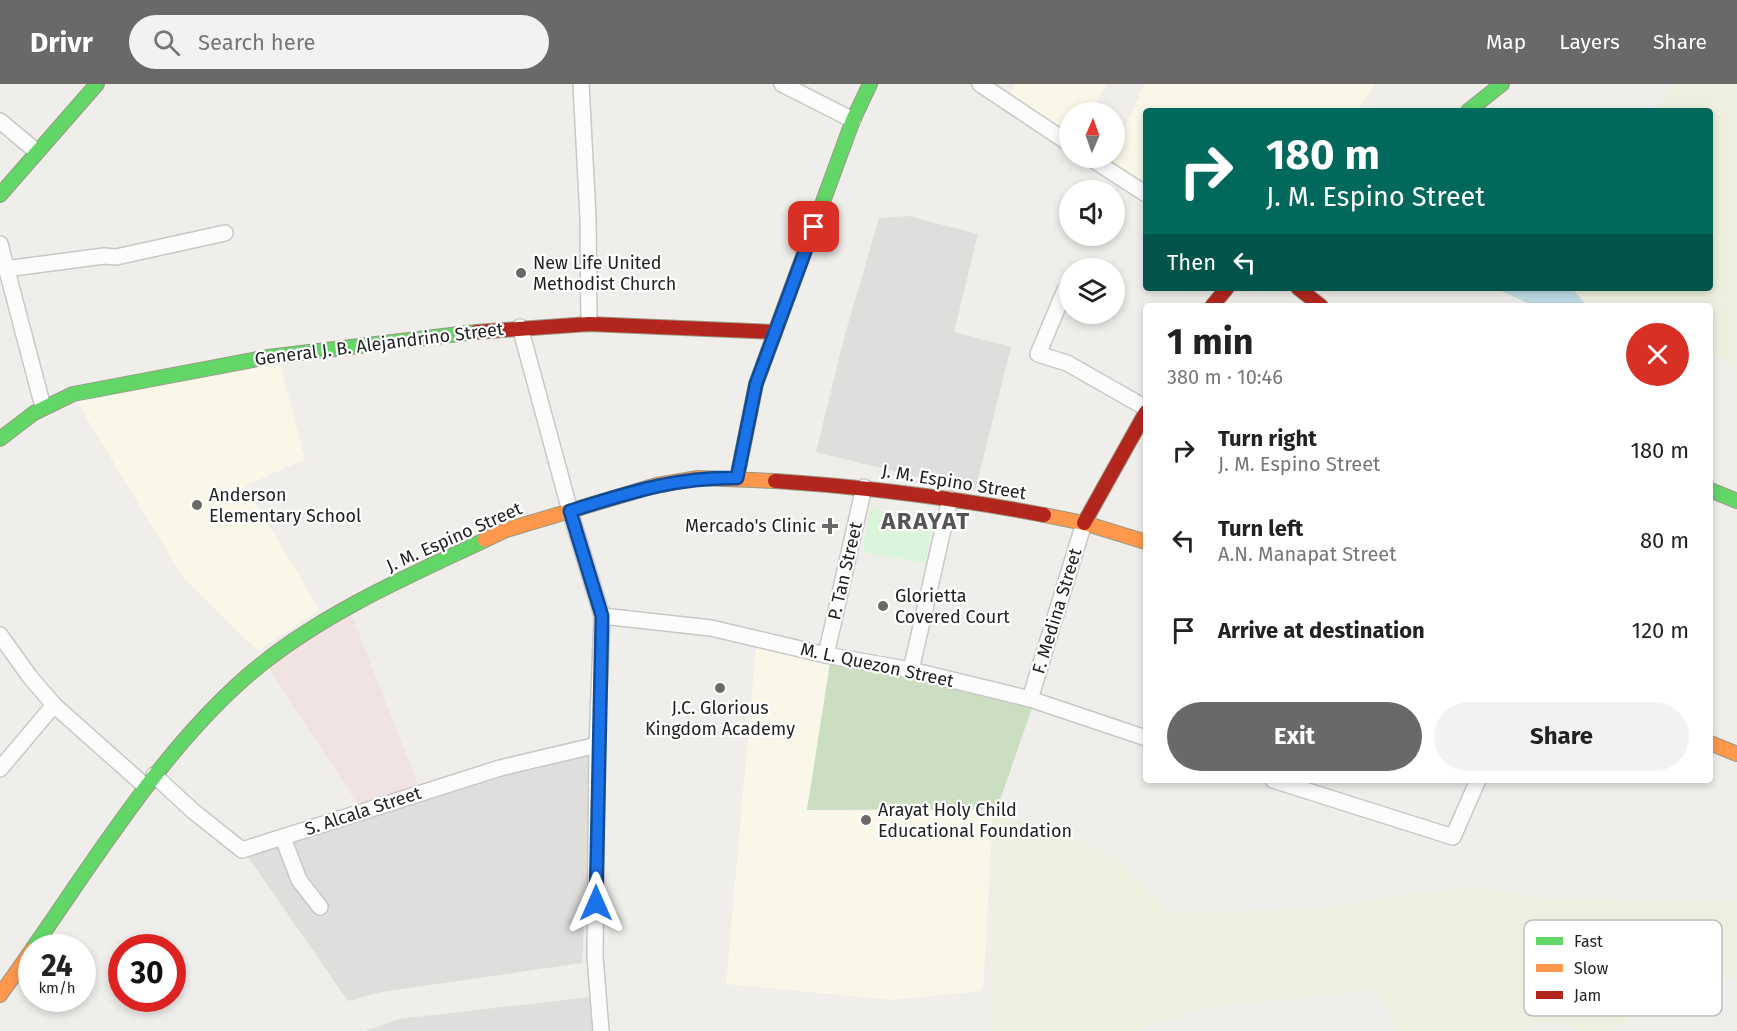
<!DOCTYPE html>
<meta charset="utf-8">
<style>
body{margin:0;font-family:"Fira Sans",sans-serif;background:#f2f2f2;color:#222;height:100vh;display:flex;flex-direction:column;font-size:22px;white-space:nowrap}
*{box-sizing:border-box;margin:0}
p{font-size:20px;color:#767676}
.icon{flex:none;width:33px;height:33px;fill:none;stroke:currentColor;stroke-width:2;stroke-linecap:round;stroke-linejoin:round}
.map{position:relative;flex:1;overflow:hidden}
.drawer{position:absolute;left:1143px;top:219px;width:570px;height:480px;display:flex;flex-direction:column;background:#fff;border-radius:6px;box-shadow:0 3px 9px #0003}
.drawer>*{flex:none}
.hud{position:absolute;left:1143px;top:24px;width:570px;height:183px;border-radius:6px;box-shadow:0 3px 9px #0003;background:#00695c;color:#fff;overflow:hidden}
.needle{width:39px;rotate:2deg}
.controls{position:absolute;left:1059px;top:18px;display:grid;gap:12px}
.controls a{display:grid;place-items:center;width:66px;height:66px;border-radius:50%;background:#fff;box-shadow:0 3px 9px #0003;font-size:30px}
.speed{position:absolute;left:18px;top:850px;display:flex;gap:12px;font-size:30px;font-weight:700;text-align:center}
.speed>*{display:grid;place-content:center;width:78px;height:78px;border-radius:50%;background:#fff;box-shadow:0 3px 9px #0003;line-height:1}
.speed small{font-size:15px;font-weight:400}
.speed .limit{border:9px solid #d22;background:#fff;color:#111}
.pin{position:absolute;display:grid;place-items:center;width:51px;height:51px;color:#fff;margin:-26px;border-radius:12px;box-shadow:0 3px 9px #0006}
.me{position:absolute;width:66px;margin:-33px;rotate:0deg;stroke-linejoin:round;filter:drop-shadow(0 0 4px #0008)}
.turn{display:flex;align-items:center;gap:21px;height:126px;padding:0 24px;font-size:27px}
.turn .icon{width:78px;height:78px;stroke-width:2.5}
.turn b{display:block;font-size:42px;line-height:51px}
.then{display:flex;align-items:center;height:57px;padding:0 24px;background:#0003;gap:12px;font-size:22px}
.round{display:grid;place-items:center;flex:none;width:63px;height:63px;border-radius:32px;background:#f2f2f2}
.headline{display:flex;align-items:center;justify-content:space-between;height:102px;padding:0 24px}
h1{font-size:36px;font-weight:700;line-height:45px}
.button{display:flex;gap:12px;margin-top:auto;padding:12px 24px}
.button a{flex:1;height:69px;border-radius:36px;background:#6a6968;color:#fff;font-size:24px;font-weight:700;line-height:69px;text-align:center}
.button a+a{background:#f2f2f2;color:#222}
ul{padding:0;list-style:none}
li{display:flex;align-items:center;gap:18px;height:90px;padding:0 24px}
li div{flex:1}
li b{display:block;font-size:22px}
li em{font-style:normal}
header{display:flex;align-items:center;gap:36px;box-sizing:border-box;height:84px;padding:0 30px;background:#6a6968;color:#fff}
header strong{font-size:28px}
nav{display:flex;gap:33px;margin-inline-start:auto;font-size:21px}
.search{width:420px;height:54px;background:#f2f2f2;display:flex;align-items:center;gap:15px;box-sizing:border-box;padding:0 21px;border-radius:33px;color:#767676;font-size:22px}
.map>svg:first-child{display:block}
.residential{fill:#dfdedc}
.commercial{fill:#f1e3e1}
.education{fill:#f8f7e8}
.religious{fill:#dededc}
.farmland{fill:#efefdf}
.forest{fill:#cbdec1}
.park{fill:#daf5da}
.water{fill:#bfdbe3}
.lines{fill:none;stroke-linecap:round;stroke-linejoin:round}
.street-casing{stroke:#c9c8c7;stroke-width:18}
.fast-casing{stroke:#999a82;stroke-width:16}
.slow-casing{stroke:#999a82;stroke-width:16}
.jam-casing{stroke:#999a82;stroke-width:16}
.street{stroke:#fdfcfc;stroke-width:15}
.fast{stroke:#63d668;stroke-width:14}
.slow{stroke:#ff974d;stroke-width:14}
.jam{stroke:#b3261e;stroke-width:14}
.route-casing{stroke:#114b97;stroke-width:15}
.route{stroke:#1a73e8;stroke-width:10}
.poi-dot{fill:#6a6968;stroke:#fff;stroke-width:2}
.labels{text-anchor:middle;stroke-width:4.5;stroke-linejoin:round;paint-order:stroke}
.poi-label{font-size:18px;fill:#222;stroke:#fff;text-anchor:start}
.street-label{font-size:18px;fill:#222;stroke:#fff}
.district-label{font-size:24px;font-weight:bold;letter-spacing:1.5px;fill:#555;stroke:#fff}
.key{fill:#fff;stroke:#bdbdbd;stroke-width:1.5}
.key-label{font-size:16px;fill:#222}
</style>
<header>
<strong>Drivr</strong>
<div class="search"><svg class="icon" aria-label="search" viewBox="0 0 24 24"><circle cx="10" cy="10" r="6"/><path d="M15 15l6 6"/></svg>Search here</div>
<nav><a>Map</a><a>Layers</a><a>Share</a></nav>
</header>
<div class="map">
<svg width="1737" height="947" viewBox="0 0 1737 947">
<rect width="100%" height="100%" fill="#f0eeeb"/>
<!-- residential -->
<g class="residential">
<polygon points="593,669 582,879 381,908 348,917 246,770 501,687"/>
<polygon points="592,913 596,947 365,947 398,935"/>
</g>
<!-- commercial -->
<polygon class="commercial" points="351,530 420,705 360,724 267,581"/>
<!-- education -->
<g class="education">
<polygon points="1014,0 1107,0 1090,28 1070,28 1069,51 1008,14"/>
<polygon points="1144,0 1376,0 1357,27 1146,27 1146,99 1111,76 1114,74 1115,67"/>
<polygon points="280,280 305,375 245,402 320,526 258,567 182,492 77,318"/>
<polygon points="756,564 830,579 807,726 993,727 983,907 892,916 726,900"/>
</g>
<!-- religious -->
<polygon class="religious" points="908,132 978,150 954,248 1011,263 975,407 816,368 844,254 879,134"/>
<!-- farmland -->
<g class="farmland">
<polygon points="1673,0 1737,0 1737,282 1710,270 1710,222 1590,222 1572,204 1710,204 1710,27 1653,27"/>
<polygon points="994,731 1083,758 1117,775 1166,828 1311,826 1471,802 1546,814 1737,818 1737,893 1716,895 1657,912 1619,942 1598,947 1578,947 1549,936 1515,947 1397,947 1379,905 1205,924 1134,947 991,947"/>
</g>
<!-- forest -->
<polygon class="forest" points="830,579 1034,618 997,725 807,726"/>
<!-- park -->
<polygon class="park" points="870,424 933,436 926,479 862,468"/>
<!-- water -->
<polygon class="water" points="1495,204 1572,204 1587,222 1534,222"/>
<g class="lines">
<!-- street casing -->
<g class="street-casing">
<g id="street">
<polyline points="581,0 588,134 589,240"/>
<polyline points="782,0 853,36"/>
<polyline points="980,0 1070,60"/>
<polyline points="0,37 36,67"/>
<polyline points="1090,74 1146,110"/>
<polyline points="0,160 43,323"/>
<polyline points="5,185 104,172 116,173 225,149"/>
<polyline points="1065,206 1038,270 1067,279 1146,324"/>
<polyline points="520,243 570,427 602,532 597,661 595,873 601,947"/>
<polyline points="602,532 711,544 826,571 911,586 1030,615 1146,654"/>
<polyline points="0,551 30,593 54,621 145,702"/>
<polyline points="826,571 864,403"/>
<polyline points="911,586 950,415"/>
<polyline points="1030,615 1084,439"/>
<polyline points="0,685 54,621"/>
<polyline points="154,691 193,727 242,766 500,684 597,661"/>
<polyline points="1273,696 1453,753 1478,696"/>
<polyline points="283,754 299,796 320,823"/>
</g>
</g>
<!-- fast casing -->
<g class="fast-casing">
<g id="fast">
<polyline points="1468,27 1502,0"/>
<polyline points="0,111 97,0"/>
<polyline points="0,355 34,329 73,310 268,273 476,248"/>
<polyline points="737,394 756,300 853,36 870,0"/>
<polyline points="1710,406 1737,417"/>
<path d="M 33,864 C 100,768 171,652 263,579 C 330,526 409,492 485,456"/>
</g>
</g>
<!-- slow casing -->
<g class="slow-casing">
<g id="slow">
<polyline points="1044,431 1084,439 1146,458"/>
<polyline points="485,456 506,446 657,401 698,394 775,397"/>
<polyline points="1710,659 1737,670"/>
<polyline points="0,911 32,866"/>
</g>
</g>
<!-- jam casing -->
<g class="jam-casing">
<g id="jam">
<polyline points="1298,204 1321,222"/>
<polyline points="1212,222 1227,204"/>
<polyline points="476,248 589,240 775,248"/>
<path d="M 775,397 C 866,403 955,414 1044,431"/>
<polyline points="1084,439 1146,328"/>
</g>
</g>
<!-- street -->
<use href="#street" class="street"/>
<!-- fast -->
<use href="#fast" class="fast"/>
<!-- slow -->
<use href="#slow" class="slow"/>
<!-- jam -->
<use href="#jam" class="jam"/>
</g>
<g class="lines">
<!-- route casing -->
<g class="route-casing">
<path id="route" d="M 596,819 L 602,532 L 570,427 C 628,409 674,393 737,394 L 756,300 L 814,143"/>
</g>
<!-- route -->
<use href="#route" class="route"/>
</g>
<!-- markers -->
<g class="poi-dot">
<circle cx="521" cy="189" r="6"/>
<circle cx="197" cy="421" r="6"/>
<path d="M827 433h6v6h6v6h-6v6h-6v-6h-6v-6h6z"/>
<circle cx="883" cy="522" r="6"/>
<circle cx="720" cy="604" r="6"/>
<circle cx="866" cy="736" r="6"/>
</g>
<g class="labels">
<!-- poi labels -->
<g class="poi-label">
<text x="533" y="185">New Life United<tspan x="533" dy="21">Methodist Church</tspan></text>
<text x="209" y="417">Anderson<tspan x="209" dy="21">Elementary School</tspan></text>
<text x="816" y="448" text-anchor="end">Mercado's Clinic</text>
<text x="895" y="518">Glorietta<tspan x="895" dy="21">Covered Court</tspan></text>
<text x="720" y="630" text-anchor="middle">J.C. Glorious<tspan x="720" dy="21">Kingdom Academy</tspan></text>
<text x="878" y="732">Arayat Holy Child<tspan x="878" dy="21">Educational Foundation</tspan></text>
</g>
<!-- street labels -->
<g class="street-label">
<text transform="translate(379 260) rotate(-7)" y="6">General J. B. Alejandrino Street</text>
<text transform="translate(954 398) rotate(9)" y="6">J. M. Espino Street</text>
<text transform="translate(454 453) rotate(-24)" y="6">J. M. Espino Street</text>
<text transform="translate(845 487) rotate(-77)" y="6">P. Tan Street</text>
<text transform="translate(1057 527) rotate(-73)" y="6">F. Medina Street</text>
<text transform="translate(877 581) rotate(12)" y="6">M. L. Quezon Street</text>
<text transform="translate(363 727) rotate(-18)" y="6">S. Alcala Street</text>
</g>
<!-- district labels -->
<g class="district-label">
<text x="926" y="445">ARAYAT</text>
</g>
</g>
<!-- legend -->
<rect x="1524" y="836" width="198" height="96" rx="9" class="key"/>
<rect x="1536" y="853" width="27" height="8" fill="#63d668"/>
<rect x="1536" y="880" width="27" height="8" fill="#ff974d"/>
<rect x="1536" y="907" width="27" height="8" fill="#b3261e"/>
<g class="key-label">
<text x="1574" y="863">Fast</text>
<text x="1574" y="890">Slow</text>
<text x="1574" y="917">Jam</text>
</g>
</svg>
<div class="controls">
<a><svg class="needle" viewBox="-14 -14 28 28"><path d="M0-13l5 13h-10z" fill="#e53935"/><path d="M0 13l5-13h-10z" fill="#767676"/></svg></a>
<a><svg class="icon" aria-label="sound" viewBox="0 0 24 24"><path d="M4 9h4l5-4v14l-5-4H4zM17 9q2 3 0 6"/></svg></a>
<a><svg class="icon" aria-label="layers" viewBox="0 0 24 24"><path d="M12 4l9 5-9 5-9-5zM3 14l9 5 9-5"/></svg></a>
</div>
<div class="speed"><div>24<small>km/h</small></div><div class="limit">30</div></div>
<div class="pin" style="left:814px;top:143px;background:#d93025"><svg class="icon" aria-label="arrive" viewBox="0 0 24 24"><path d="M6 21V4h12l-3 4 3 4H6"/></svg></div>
<svg class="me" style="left:596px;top:819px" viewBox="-20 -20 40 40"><path d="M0-17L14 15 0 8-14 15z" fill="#1a73e8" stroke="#fff" stroke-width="4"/></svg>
<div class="hud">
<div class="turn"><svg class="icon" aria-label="right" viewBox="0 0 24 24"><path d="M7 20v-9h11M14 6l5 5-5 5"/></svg><div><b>180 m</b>J. M. Espino Street</div></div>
<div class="then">Then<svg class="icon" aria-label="left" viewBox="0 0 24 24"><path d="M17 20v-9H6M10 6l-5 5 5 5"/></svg></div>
</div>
<section class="drawer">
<div class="headline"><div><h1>1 min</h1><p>380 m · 10:46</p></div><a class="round" style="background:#d93025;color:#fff"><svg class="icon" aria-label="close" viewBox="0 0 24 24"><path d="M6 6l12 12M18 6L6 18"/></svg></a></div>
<ul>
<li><svg class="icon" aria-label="right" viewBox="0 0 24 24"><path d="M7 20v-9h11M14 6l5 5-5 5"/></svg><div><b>Turn right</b><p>J. M. Espino Street</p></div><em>180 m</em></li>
<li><svg class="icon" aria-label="left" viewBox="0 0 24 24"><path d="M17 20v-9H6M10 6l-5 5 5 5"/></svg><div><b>Turn left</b><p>A.N. Manapat Street</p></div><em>80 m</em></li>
<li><svg class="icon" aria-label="arrive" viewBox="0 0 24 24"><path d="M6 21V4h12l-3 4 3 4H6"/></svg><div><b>Arrive at destination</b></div><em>120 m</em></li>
</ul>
<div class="button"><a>Exit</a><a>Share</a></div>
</section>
</div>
